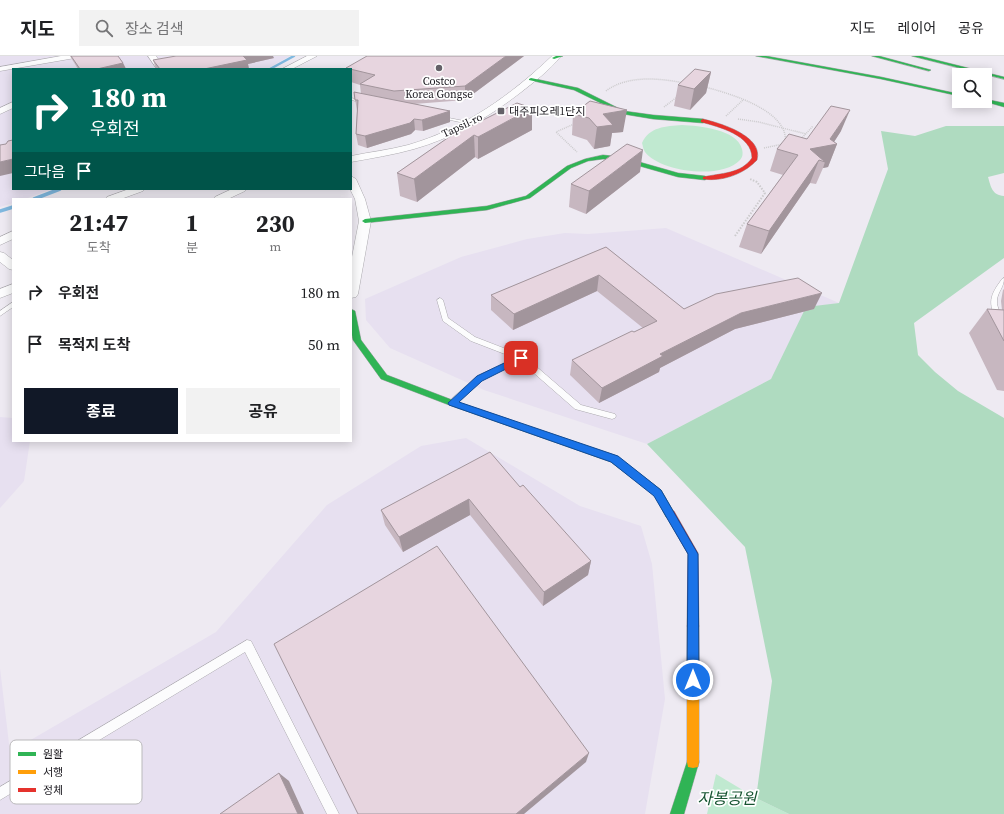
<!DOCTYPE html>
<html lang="ko">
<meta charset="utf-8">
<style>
body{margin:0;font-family:"Source Serif 4","Noto Sans KR",serif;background:#f2f2f2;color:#202124;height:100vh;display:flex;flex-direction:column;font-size:15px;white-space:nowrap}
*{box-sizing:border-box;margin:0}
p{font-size:13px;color:#757577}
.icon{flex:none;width:22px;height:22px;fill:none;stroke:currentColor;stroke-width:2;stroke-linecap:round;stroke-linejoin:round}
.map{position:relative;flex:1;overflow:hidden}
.side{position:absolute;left:12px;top:142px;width:340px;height:244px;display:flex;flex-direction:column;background:#fff;border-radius:0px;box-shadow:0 2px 10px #0003}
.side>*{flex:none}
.banner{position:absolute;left:12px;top:12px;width:340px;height:122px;border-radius:0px;box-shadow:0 2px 10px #0003;background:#00695c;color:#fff;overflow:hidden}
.controls{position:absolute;left:952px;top:12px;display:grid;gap:8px}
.controls a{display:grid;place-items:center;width:40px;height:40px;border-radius:0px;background:#fff;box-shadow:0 2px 10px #0003;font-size:20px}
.pin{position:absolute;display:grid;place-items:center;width:34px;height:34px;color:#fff;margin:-17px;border-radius:8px;box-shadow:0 2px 6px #0006}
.me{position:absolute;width:44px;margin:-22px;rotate:0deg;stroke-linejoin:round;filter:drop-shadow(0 0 3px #0008)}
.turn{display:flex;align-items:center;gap:14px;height:84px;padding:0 12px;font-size:18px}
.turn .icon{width:52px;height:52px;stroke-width:2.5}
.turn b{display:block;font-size:28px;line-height:34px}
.then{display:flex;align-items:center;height:38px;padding:0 12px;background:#0003;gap:8px;font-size:15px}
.eta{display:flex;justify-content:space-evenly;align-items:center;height:68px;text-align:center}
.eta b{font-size:24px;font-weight:700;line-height:28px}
.primary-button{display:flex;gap:8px;margin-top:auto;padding:8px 12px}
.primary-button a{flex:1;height:46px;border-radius:0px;background:#111827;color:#fff;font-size:16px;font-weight:700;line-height:46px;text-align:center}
.primary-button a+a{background:#f2f2f2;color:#202124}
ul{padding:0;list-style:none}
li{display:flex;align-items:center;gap:12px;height:52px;padding:0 12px}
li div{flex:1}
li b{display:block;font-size:15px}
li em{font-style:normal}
header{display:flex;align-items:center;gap:24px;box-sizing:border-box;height:56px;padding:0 20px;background:#fff;border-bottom:1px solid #e0e0e0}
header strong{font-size:19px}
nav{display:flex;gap:22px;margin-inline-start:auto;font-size:14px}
.search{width:280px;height:36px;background:#f2f2f2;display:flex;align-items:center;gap:10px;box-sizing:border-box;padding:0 14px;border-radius:0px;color:#757577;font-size:15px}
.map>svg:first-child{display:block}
.built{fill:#e7e0f0}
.green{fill:#c0e9d0}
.forest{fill:#afdbc0}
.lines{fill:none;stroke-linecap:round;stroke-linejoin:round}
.stream-far1{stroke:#7fb8df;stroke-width:2.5}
.stream{stroke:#7fb8df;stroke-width:3.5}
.lane-casing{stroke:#aba9ae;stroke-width:1}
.street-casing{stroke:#aba9ae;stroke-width:1}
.fast-casing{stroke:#aba9ae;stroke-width:1}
.slow-casing{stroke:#aba9ae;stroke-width:1}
.jam-casing{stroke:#aba9ae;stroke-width:1}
.path-far1{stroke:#cccbcd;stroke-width:1.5;stroke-dasharray:1 1;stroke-linecap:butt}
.path{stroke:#cccbcd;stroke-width:2;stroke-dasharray:1.5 1.5;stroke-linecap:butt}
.lane{fill:#fcfcfd;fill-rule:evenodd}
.street{fill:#fcfcfd;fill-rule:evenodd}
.fast{fill:#30b455;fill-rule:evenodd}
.slow{fill:#ff9f0a;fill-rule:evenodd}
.jam{fill:#e5322d;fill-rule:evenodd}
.wall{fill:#c7b7c0}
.shaded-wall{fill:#a2959c}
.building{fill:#e7d5df;stroke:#a2959c}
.route{fill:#1a73e8;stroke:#114b97}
.poi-dot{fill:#646168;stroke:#fff;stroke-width:1.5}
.labels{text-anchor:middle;stroke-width:3.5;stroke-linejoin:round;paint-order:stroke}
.far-poi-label{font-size:11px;fill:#19171d;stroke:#fff}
.far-street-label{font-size:11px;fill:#19171d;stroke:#fff}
.near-park-label{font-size:16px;font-style:italic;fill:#155330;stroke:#fff}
.key{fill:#fff;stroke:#bab9bb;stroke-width:1}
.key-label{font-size:11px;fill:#19171d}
</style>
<header>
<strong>지도</strong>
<div class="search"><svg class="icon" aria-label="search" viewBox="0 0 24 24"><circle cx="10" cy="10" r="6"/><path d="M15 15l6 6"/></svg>장소 검색</div>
<nav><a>지도</a><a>레이어</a><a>공유</a></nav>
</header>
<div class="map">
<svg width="1004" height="758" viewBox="0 0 1004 758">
<rect width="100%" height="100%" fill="#eeeaf2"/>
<!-- built -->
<g class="built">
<polygon points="0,0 290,0 267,13 13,13 13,133 52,133 25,143 13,143 13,147 0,151"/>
<polygon points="666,172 839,247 806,252 771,323 647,388 484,334 390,292 366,264 365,243 461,201 527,183 565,177 588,178"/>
<polygon points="0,361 13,362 13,385 30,385 24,425 0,452"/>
<polygon points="466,382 580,450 641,470 652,508 665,643 645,758 0,758 0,612 10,696 216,576 327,449 421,390"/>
</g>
<!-- green -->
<g class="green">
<path d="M 682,69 C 699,70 737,73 742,93 C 743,97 743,101 740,104 C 722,124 660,116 645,96 C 643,93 643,90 642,87 C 649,71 666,70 682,69 Z"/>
<polygon points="716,718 756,742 789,758 707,758"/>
</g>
<!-- forest -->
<path class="forest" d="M 946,70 L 1004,70 L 1004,117 L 988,121 C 991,131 992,139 1004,140 L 1004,202 L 914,267 L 918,299 L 935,316 L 958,335 L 1004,362 L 1004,758 L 789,758 L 756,742 L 772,625 L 745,491 L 647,388 L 771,323 L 806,251 L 839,247 L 888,113 L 881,75 L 915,80 Z"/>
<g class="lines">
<!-- stream-far1 -->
<polyline class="stream-far1" points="270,13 294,0"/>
<!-- stream -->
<g class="stream">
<polyline points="34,143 60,133"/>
<polyline points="0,155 13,151"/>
</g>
<!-- lane casing -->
<g class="lane-casing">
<g id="lane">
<polygon points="351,42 367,45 367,46 365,47 351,44"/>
<polygon points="439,60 469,66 471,67 469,68 441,62 439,61"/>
<path d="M 1004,222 C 1004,232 998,235 997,244 C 996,253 1004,260 1004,268 L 998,266 C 987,247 990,239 1002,223 Z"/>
<polygon points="440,242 443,244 448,262 475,281 524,300 581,349 615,358 616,360 615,362 612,363 575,353 520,305 483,324 455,349 449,349 448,347 449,345 477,320 515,302 471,285 443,265 437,244"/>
<polygon points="13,246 13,251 0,260 0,255"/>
<polygon points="247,584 251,585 339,758 327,758 245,596 0,744 0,731"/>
</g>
</g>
<!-- street casing -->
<g class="street-casing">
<g id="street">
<polygon points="61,0 79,0 75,2 0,15 0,11"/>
<polygon points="148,0 156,0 165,13 157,13"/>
<polygon points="307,0 317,0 292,13 282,13"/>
<path d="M 552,0 L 561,0 C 550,14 534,26 520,37 C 489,61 453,82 414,93 C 393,99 372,102 351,106 L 351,100 C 370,96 389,94 408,89 C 464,73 511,39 552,0 Z"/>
<polygon points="13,46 13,52 0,58 0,52"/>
<polygon points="351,120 356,123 365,143 371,165 358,238 356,241 351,242 351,206 359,165 355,143 350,133"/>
<polygon points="129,133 144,133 143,135 121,143 106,143 107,141"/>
<polygon points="232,133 246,133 245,135 228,143 214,143 215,141"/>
<polygon points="13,175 13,183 0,189 0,181"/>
<polygon points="0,196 4,197 13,204 13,214 9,213 0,206"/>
<polygon points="13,228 13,237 0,242 0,233"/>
</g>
</g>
<!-- fast casing -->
<g class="fast-casing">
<g id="fast">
<polygon points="556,0 563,0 554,3 552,2"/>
<polygon points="756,0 766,0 881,21 959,38 959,40 881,23"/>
<polygon points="872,0 879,0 931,14 929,15"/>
<polygon points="912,0 920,0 1004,21 1004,23"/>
<polygon points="531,22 578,32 624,55 653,59 703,63 706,65 703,67 653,63 623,58 574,34 529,24 529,23"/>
<polygon points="985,43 1004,47 1004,51 983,45 985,45"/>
<polygon points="603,99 622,101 678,117 705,120 708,122 705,124 678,121 622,105 603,103 588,105 571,112 530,142 487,154 365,167 362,165 365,163 487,150 526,140 567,110 585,103"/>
<polygon points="351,253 355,255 361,284 387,319 455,345 617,400 661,434 675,458 674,461 670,462 666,461 655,440 611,406 449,349 381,323 353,284 351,274"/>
<polygon points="693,700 698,701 699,706 684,758 670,758 687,706 688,701"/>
</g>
</g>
<!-- slow casing -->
<g class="slow-casing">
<polygon id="slow" points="693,565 697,566 699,570 699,706 698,711 693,712 688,711 687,706 687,570 689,566"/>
</g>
<!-- jam casing -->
<g class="jam-casing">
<g id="jam">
<path d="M 703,63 C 720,67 764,80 757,104 C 744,118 722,126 703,123 L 703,121 C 721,117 741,118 752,102 C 752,79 719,71 701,66 L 701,64 Z"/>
<polygon points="670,454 674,455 698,497 699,570 697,574 693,575 689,574 687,570 688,498 665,458 666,455"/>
</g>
</g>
<!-- path-far1 -->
<g class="path-far1">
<path d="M 705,31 C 728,37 772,50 783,73 C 785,76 785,81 786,85"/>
<path d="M 606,35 C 627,19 659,22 684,27"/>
<polyline points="664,51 677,41"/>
<polyline points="726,60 743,44"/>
<polyline points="738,63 759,66 806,78"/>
<polyline points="574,68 556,76 577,96"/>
<polyline points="801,83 813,70"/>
<polyline points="764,92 783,88"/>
</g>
<!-- path -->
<polyline class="path" points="735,180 765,137 757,126 750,123"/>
<!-- lane -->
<use href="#lane" class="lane"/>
<!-- street -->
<use href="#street" class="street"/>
<!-- fast -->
<use href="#fast" class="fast"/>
<!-- slow -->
<use href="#slow" class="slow"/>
<!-- jam -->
<use href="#jam" class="jam"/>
</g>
<!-- wall -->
<g class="wall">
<polygon points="70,0 118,0 123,7 126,13 78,13"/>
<polygon points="524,0 465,44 414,48 450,55 450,66 423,75 415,74 411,78 367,92 358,89 356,78 357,55 354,36 361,38 360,29 351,26 351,13 346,13 346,12"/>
<polygon points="274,2 248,8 249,13 156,13 153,4"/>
<polygon points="711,16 706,37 690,54 674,50 678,29"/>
<polygon points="590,45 623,76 612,77 610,90 594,93 587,84 572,79 573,58"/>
<polygon points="532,74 478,103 475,101 417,146 400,140 397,117 449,81"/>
<polygon points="841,75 834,86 837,88 828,111 823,112 816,128 810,127 761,198 739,191 747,168 783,119 770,115 777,93 807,83"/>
<polygon points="640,116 586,158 569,151 571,128"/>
<polygon points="606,191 684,253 814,253 735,273 660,312 659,316 599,347 570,319 572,304 643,272 597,235 513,274 491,254 491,239"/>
<polygon points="1004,233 1004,335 997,334 969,277 987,253 1002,254 1001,245 1003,234"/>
<polygon points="520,431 591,505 588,519 543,550 470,459 403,496 385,469 381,454"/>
</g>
<!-- shaded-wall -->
<g class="shaded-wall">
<polygon points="240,0 273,0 274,2 248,8 249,13 204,13"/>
<polygon points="506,0 524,0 465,44 465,30"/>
<polygon points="123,7 126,13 97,13"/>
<polygon points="711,16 706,37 690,54 694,33"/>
<polygon points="532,52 532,74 478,103 478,81"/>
<polygon points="627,54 623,76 612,77 610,90 594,93 597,71 603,58"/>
<polygon points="850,54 841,75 832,89 837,88 828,111 823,112 825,106 819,104 810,127 761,198 769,175 810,93 830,83"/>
<polygon points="450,55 450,66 423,75 422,64"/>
<polygon points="414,63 415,74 411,78 367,92 365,80"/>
<polygon points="474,79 475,101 417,146 414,123"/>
<polygon points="643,94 640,116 586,158 589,135"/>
<polygon points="13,103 13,117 0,120 0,106"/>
<polygon points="599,219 597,235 513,274 514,258"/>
<polygon points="822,237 814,253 735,273 660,312 659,316 599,347 602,332 660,298 741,257"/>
<polygon points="469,443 470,459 403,496 399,481"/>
<polygon points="591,505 588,519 543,550 544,536"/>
<polygon points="589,697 586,706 524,758 516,758"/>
<polygon points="279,717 289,725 304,758 298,758"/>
</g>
<!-- building -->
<g class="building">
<polygon points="71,0 118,0 123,7 97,13 80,13"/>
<polygon points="176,0 243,0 247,4 204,13 160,13 153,4"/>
<polygon points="367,0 506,0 465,30 394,35 360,28 375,19 346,12"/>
<polygon points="695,13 711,16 694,33 678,29"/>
<polygon points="354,36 450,55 422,64 414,63 410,67 365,80 356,78 358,44 355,44"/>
<polygon points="590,45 627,54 603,58 613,69 597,71 589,62 573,58"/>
<polygon points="517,47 532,52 478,81 474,79 414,123 397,117 449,81"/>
<polygon points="831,50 850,54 830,83 837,88 810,93 825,106 819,104 769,175 747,168 798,99 777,93 789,78 807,83"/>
<polygon points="13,84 13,103 0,106 0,89 6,88 8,85"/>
<polygon points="627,88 643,94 589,135 571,128"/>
<polygon points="606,191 684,253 716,238 798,222 822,237 741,257 660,298 663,300 602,332 572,304 632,275 634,276 657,265 599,219 514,258 491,239"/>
<polygon points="987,253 1004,254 1004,285"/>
<polygon points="490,396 520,431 523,429 591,505 544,536 469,443 399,481 381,454"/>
<polygon points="437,490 589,697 516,758 358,758 274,588"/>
<polygon points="279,717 298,758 220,758"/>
</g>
<!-- route -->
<polygon class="route" points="521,299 524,300 524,304 482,325 459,346 618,400 661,434 698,498 699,624 697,629 693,630 689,629 687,624 688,498 654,440 611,406 449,349 448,347 477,320"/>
<!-- markers -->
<g class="poi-dot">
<circle cx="439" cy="12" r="4"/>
<rect x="497" y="51" width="8" height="8" rx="2"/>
</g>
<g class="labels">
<!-- far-poi labels -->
<g class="far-poi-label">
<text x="439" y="29">Costco<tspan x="439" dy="13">Korea Gongse</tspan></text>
<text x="509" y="59" text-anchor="start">대주피오레1단지</text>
</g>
<!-- far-street labels -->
<g class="far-street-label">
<text transform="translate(462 69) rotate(-25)" y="4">Tapsil-ro</text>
</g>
<!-- near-park labels -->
<g class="near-park-label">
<text x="727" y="748">자봉공원</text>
</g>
</g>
<!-- legend -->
<rect x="10" y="684" width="132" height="64" rx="6" class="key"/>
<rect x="18" y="696" width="18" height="4" fill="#30b455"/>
<rect x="18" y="714" width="18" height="4" fill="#ff9f0a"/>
<rect x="18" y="732" width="18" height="4" fill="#e5322d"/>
<g class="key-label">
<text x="43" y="702">원활</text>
<text x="43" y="720">서행</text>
<text x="43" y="738">정체</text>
</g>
</svg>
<div class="controls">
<a><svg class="icon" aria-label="search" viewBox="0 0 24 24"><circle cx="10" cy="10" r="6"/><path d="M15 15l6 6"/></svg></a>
</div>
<div class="pin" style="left:521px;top:302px;background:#d93025"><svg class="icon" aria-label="arrive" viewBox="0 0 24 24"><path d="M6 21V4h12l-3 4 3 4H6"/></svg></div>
<svg class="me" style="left:693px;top:624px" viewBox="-20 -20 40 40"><circle r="17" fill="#1a73e8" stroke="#fff" stroke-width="3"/><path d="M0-11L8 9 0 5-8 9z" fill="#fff"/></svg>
<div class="banner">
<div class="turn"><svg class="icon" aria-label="right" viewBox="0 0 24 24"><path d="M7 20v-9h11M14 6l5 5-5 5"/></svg><div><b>180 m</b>우회전</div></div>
<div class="then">그다음<svg class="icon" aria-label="arrive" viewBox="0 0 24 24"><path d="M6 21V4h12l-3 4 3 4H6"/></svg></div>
</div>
<section class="side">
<div class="eta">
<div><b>21:47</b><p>도착</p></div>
<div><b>1</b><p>분</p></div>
<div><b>230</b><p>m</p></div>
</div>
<ul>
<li><svg class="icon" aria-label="right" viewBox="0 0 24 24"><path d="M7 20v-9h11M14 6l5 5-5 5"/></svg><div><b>우회전</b></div><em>180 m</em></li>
<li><svg class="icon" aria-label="arrive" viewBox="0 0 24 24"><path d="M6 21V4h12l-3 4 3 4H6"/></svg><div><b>목적지 도착</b></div><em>50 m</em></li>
</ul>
<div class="primary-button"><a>종료</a><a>공유</a></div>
</section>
</div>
